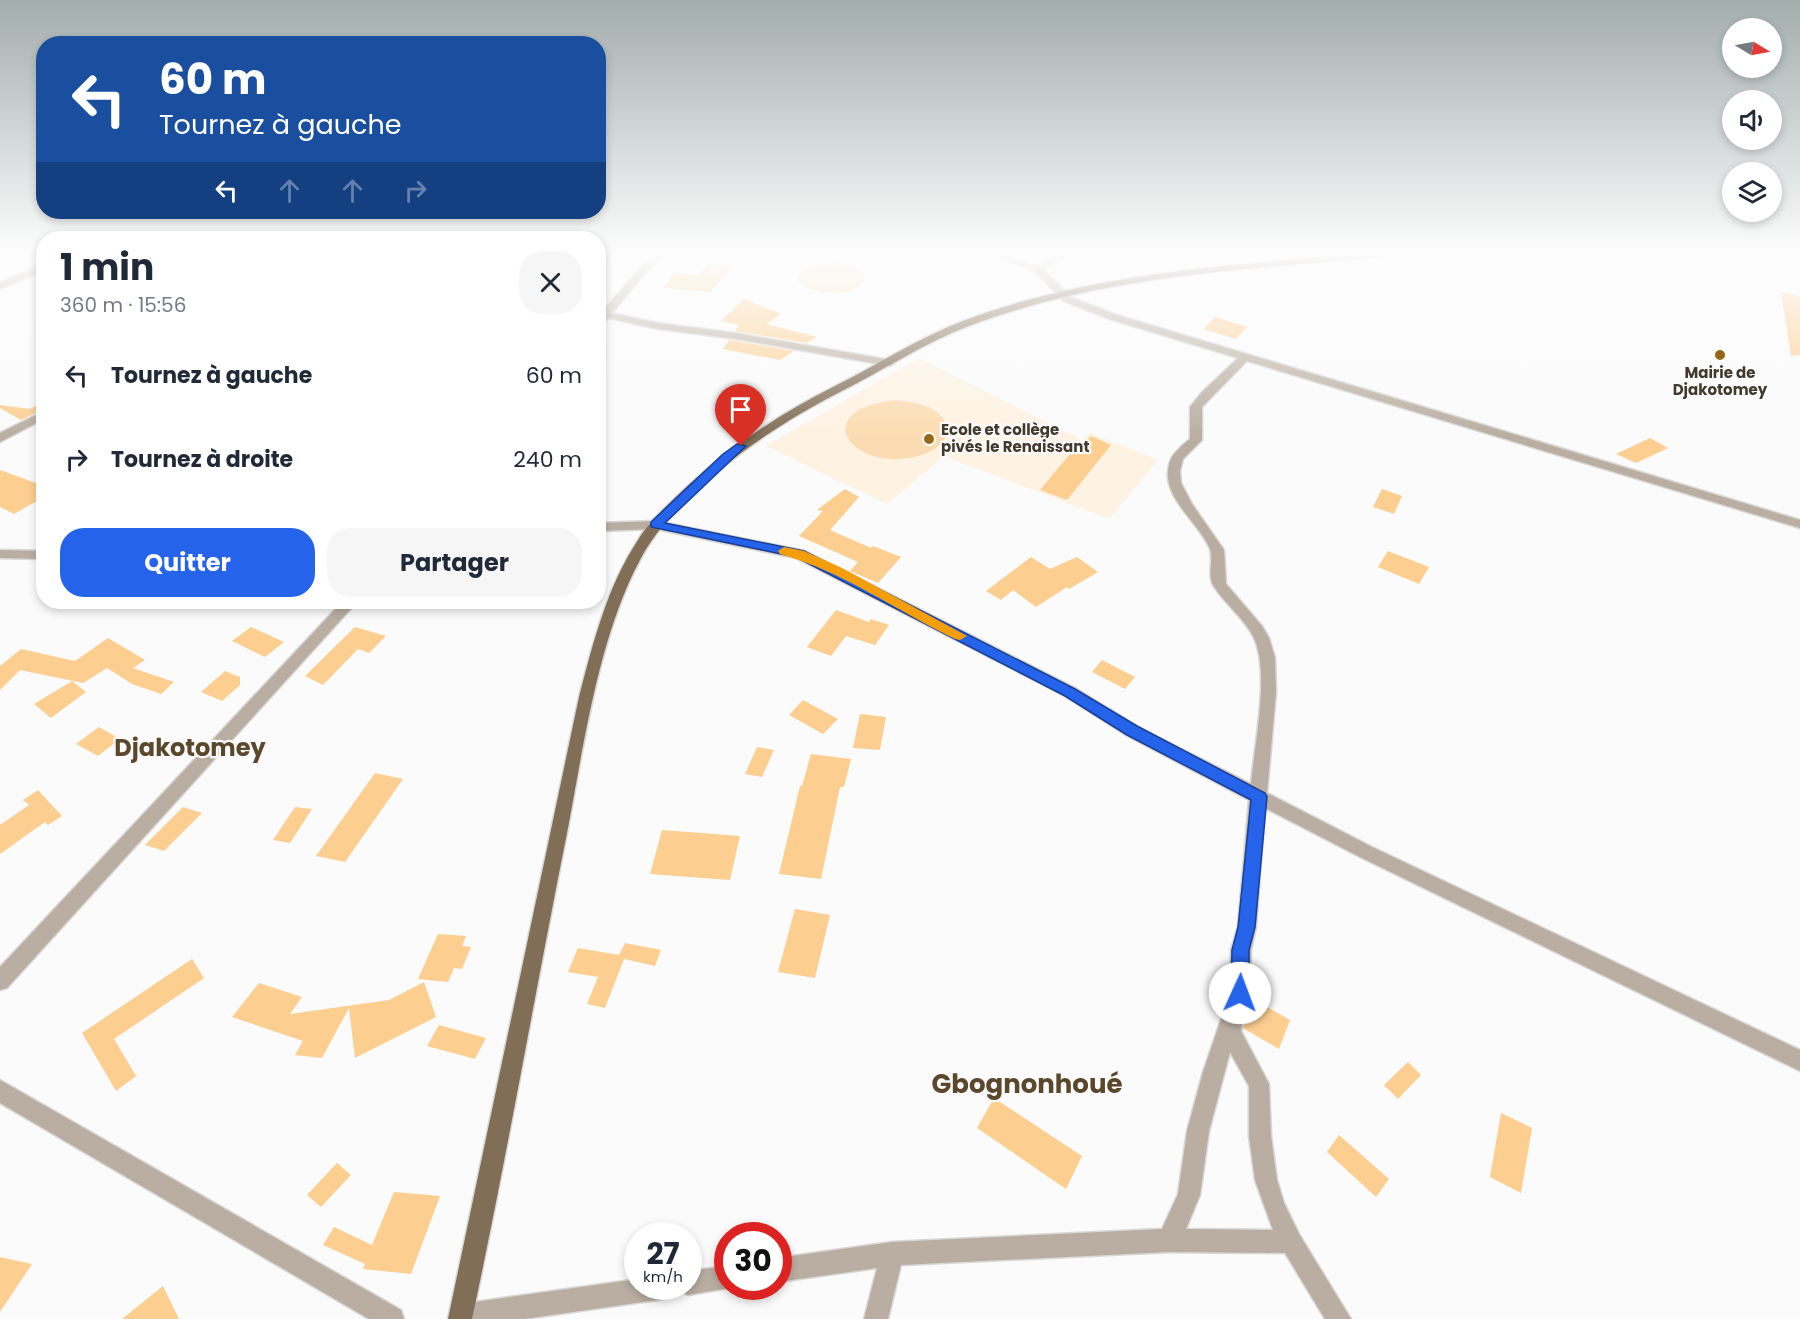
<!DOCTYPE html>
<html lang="fr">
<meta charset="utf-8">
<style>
body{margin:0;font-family:Poppins,sans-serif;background:#f6f6f7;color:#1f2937;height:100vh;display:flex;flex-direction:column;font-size:22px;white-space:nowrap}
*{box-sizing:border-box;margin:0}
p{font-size:20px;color:#747a83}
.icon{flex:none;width:33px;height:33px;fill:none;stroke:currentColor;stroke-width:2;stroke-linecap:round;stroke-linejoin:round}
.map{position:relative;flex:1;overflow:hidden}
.side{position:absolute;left:36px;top:231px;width:570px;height:378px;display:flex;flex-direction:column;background:#fff;border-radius:24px;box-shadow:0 3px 9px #0003}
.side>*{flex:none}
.guide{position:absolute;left:36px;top:36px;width:570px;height:183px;border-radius:24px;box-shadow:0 3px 9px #0003;background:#1a4fa0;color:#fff;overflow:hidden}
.needle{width:39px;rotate:100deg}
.fabs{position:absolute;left:1722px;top:18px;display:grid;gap:12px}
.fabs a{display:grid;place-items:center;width:60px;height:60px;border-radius:50%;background:#fff;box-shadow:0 3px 9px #0003;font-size:30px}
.speed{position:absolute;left:624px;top:1222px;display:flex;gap:12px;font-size:30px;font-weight:700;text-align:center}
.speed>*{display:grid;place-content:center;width:78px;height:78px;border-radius:50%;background:#fff;box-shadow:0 3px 9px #0003;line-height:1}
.speed small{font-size:15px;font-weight:400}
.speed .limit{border:9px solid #d22;background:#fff;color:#111}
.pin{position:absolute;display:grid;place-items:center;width:51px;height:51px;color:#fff;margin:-62px -26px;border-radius:50% 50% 50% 0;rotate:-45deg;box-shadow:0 0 6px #0007}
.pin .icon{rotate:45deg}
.me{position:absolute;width:66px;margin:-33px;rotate:2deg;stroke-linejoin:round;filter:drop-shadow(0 0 4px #0008)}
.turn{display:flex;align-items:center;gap:21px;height:126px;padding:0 24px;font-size:27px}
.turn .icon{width:78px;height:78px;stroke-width:2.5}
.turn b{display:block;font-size:42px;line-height:51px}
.lanes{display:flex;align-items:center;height:57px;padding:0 24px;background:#0003;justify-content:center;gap:30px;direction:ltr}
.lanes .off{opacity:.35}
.round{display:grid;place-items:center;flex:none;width:63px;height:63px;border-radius:24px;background:#f6f6f7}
.head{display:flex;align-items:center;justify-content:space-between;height:102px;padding:0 24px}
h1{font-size:36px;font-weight:700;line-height:45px}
.primary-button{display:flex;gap:12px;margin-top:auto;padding:12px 24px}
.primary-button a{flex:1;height:69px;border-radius:24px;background:#2563eb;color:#fff;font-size:24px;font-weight:700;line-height:69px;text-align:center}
.primary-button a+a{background:#f6f6f7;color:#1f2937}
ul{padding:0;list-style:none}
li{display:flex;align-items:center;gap:18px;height:84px;padding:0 24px}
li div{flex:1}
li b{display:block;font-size:22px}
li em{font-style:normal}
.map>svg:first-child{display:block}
.built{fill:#fef2e2}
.green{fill:#fbdcb2}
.building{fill:#fcce90}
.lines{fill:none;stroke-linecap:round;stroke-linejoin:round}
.minor-casing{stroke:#dad8d6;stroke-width:3}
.major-casing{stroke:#dad8d6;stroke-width:3}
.minor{fill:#b9aea1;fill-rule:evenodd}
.major{fill:#816e56;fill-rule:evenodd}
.route{fill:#2563eb;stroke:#184099;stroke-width:1.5}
.slow{fill:#f59e0b}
.poi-dot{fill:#966717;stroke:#fbfbfb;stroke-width:2}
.labels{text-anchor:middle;stroke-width:4.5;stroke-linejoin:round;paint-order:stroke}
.far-poi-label{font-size:15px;font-weight:bold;fill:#43392d;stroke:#fbfbfb}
.district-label{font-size:24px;font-weight:bold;fill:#5b472b;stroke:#fbfbfb}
.near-quarter-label{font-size:26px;font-weight:bold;fill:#5b472b;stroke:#fbfbfb}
</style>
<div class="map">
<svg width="1800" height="1319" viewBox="0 0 1800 1319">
<rect width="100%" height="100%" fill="#fbfbfb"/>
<!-- built -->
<polygon class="built" points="919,358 1082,440 1090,433 1158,460 1109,519 944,456 887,504 766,446"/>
<!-- green -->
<g class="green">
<path d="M 833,261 L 853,265 L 865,275 C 862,300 813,295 799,283 L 798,277 L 806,268 Z"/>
<path d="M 896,400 C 914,402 945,406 947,430 C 948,441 936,449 927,453 C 857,480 801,410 896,400 Z"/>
</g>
<!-- building -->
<g class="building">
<polygon points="708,264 731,267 710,292 663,288 674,273 699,275"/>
<polygon points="1781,292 1800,296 1800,355 1791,356"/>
<polygon points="744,299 781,314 766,324 817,337 807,343 735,331 739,325 721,321"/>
<polygon points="1215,317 1247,327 1236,339 1204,329"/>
<polygon points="729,340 736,341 794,351 780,360 723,349"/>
<polygon points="44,401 44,409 21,420 0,408 0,405 30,409"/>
<polygon points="1091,436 1111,445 1067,500 1040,490 1070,454"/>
<polygon points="1650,438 1668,448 1636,463 1616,454"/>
<polygon points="0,470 44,486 44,497 14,514 0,507"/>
<polygon points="845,489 859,497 830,530 871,548 873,546 901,557 878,583 850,571 858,562 799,536 823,511 817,510"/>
<polygon points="1382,489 1402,496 1394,514 1373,507"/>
<polygon points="1388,551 1429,567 1419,584 1378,567"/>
<polygon points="1031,557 1050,569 1077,557 1098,572 1069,589 1067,587 1036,607 1013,590 1001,600 986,591"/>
<polygon points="836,610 869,622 871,619 889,625 875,645 846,636 831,656 807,647"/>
<polygon points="251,627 284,642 265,657 232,641"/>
<polygon points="355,627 386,636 369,653 358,649 323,685 305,676"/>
<polygon points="108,638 145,660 133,668 174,682 161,694 132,684 107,668 83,683 20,670 0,690 0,666 21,649 75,661"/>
<polygon points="1102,660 1135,677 1125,689 1092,672"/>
<polygon points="225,671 240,677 240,685 222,701 201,692"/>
<polygon points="72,681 86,692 51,718 34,704"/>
<polygon points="803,700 838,719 823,734 789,715"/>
<polygon points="860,714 886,717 880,750 853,748"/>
<polygon points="99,727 120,739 98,756 76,744"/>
<polygon points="757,747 774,750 762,777 745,774"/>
<polygon points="811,754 851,759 844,787 840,787 821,879 779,874 800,786 802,786"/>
<polygon points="375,773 403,779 345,862 316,856"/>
<polygon points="38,790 62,816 48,825 45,822 0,854 0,825 29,805 23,800"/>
<polygon points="183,807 202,813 164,851 145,845"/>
<polygon points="295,807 312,809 290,843 273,840"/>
<polygon points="662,830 740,836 730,880 650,874"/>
<polygon points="795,909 830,915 815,978 778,972"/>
<polygon points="438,934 466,936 462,946 471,947 462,969 454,968 448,982 418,979"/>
<polygon points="625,943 661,950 655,966 624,959 605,1008 587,1004 598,977 568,972 578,948 619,955"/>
<polygon points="192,959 204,978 114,1039 136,1076 116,1091 82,1033"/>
<polygon points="424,982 436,1017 355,1058 349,1008 322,1058 295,1055 303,1041 232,1017 259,983 302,997 290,1014 389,1000"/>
<polygon points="1251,998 1290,1020 1279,1049 1243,1028"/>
<polygon points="439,1025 486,1038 475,1059 427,1046"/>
<polygon points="1408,1062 1421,1075 1398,1099 1384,1085"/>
<polygon points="994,1098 1082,1156 1066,1189 977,1128"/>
<polygon points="1501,1113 1532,1128 1521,1193 1490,1177"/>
<polygon points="1339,1135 1389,1179 1376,1197 1327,1152"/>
<polygon points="337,1163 351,1175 321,1207 307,1195"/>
<polygon points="394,1192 440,1196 411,1274 363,1269 365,1264 323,1245 334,1227 372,1245"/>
<polygon points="0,1257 32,1264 0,1312"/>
<polygon points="163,1286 179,1319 122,1319"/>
</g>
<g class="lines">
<!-- minor casing -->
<g class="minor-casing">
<g id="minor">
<polygon points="658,252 669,252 647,271 612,313 658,323 736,333 890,360 895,363 890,366 736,339 658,329 608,318 604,323 598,324 598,310 603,311 641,267"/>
<path d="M 982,252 L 996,252 L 1037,266 L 1061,252 L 1073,252 L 1044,270 L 1071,297 L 1117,315 L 1800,520 L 1800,528 L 1247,361 L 1202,407 L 1202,440 L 1183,459 L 1180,471 L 1181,483 L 1192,504 L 1224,550 L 1226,584 L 1262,626 L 1269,638 L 1275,658 L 1276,692 L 1267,793 L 1372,847 L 1800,1050 L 1800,1071 L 1360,857 L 1265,808 L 1256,927 L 1251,950 L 1250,993 L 1242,1019 L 1241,1031 L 1269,1084 L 1271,1136 L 1277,1180 L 1284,1203 L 1299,1234 L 1351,1319 L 1325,1319 L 1285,1253 L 1169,1252 L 901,1265 L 888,1319 L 864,1319 L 877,1268 L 778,1282 L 778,1258 L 892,1242 L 1162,1229 L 1178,1194 L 1187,1131 L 1203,1072 L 1230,993 L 1231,950 L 1238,927 L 1249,800 L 1126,735 L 1065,696 L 796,558 L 656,529 L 598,531 L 598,523 L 656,521 L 805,551 L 1075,688 L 1138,727 L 1251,784 C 1254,746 1271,670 1253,636 C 1243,617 1224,603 1213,585 C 1207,573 1214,561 1210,549 C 1198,520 1156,494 1171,459 C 1175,451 1183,445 1190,439 L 1190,407 L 1202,392 L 1238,358 L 1109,319 L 1063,301 L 1035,271 ZM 1230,1052 L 1249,1086 L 1249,1136 L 1255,1180 L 1273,1230 L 1186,1229 L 1200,1195 L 1209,1131 Z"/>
<polygon points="44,264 44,271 0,289 0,282"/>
<polygon points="44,411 44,419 0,442 0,433"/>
<polygon points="0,550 44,551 44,559 0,558"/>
<polygon points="342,602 357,602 7,988 0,990 0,967"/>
<polygon points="0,1080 401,1310 404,1319 369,1319 0,1103"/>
<polygon points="728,1266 728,1287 735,1287 688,1295 680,1291 678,1287 688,1287 688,1271"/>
<polygon points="638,1279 638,1287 676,1287 672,1295 664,1299 524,1319 450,1319 449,1316 452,1307 461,1304"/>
</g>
</g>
<!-- major casing -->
<g class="major-casing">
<path id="major" d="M 1376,252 L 1410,252 L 1405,255 C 1259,269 1108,273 969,326 C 924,343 882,371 838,393 C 771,427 675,492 640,560 C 599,636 584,743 568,828 C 535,992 507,1156 472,1319 L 448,1319 L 579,697 C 593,643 607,587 638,540 C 648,523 663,510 677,496 C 724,451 777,415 835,386 C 877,365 918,338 963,321 C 1095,271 1237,265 1376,252 Z"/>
</g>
<!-- minor -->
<use href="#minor" class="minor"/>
<!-- major -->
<use href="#major" class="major"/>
</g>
<!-- sky -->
<linearGradient id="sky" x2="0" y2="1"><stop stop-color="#a2adac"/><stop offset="0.58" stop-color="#fdfdfd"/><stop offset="1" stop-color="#fdfdfd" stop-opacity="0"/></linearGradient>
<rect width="1800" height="437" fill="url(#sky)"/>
<!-- route -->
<polygon class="route" points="737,444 746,446 665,523 804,551 1075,689 1137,726 1265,793 1267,797 1255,927 1249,950 1249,993 1247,999 1240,1002 1234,999 1231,993 1232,950 1238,927 1251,800 1127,735 1065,696 796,557 651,527 651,522 723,454"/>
<!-- slow -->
<path class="slow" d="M 784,547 L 804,551 L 842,568 L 967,636 L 960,640 L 955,639 C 897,611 842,571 780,554 L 778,551 Z"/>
<!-- markers -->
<g class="poi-dot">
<circle cx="1720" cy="355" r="6"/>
<circle cx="929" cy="439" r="6"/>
</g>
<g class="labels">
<!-- far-poi labels -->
<g class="far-poi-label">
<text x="1720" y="378">Mairie de<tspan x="1720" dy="17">Djakotomey</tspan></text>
<text x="941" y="435" text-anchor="start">Ecole et collège<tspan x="941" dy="17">pivés le Renaissant</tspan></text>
</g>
<!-- district labels -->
<g class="district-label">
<text x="190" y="756">Djakotomey</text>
</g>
<!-- near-quarter labels -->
<g class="near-quarter-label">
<text x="1027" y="1093">Gbognonhoué</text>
</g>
</g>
</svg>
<div class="fabs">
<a><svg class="needle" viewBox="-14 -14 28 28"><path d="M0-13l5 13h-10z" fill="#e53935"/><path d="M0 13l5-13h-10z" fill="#747a83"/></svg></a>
<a><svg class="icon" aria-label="sound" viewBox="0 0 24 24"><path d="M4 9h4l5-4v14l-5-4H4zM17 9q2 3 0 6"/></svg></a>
<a><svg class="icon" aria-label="layers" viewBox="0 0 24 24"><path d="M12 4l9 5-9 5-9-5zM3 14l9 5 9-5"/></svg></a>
</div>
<div class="speed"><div>27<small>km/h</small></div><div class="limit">30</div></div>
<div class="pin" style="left:741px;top:446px;background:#d93025"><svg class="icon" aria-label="arrive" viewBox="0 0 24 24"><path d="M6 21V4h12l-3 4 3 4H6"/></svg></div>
<svg class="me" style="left:1240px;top:993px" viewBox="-20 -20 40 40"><circle r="19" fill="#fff"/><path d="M0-13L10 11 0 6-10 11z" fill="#2563eb"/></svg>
<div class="guide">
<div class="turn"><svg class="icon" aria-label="left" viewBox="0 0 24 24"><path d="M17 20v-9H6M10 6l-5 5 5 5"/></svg><div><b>60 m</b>Tournez à gauche</div></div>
<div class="lanes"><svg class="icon" aria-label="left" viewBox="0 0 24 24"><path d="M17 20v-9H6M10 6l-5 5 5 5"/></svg><svg class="icon off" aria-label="ahead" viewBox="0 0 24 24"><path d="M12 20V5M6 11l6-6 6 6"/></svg><svg class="icon off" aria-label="ahead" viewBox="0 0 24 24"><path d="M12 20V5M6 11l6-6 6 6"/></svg><svg class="icon off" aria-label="right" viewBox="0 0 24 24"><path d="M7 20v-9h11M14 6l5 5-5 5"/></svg></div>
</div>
<section class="side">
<div class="head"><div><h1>1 min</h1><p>360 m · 15:56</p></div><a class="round"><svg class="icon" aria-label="close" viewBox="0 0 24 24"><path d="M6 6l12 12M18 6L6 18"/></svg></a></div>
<ul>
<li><svg class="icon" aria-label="left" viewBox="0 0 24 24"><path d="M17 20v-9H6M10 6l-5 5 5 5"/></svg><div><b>Tournez à gauche</b></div><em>60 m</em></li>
<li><svg class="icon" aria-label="right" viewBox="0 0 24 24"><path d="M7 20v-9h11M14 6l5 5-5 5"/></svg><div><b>Tournez à droite</b></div><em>240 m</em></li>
</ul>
<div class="primary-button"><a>Quitter</a><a>Partager</a></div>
</section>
</div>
